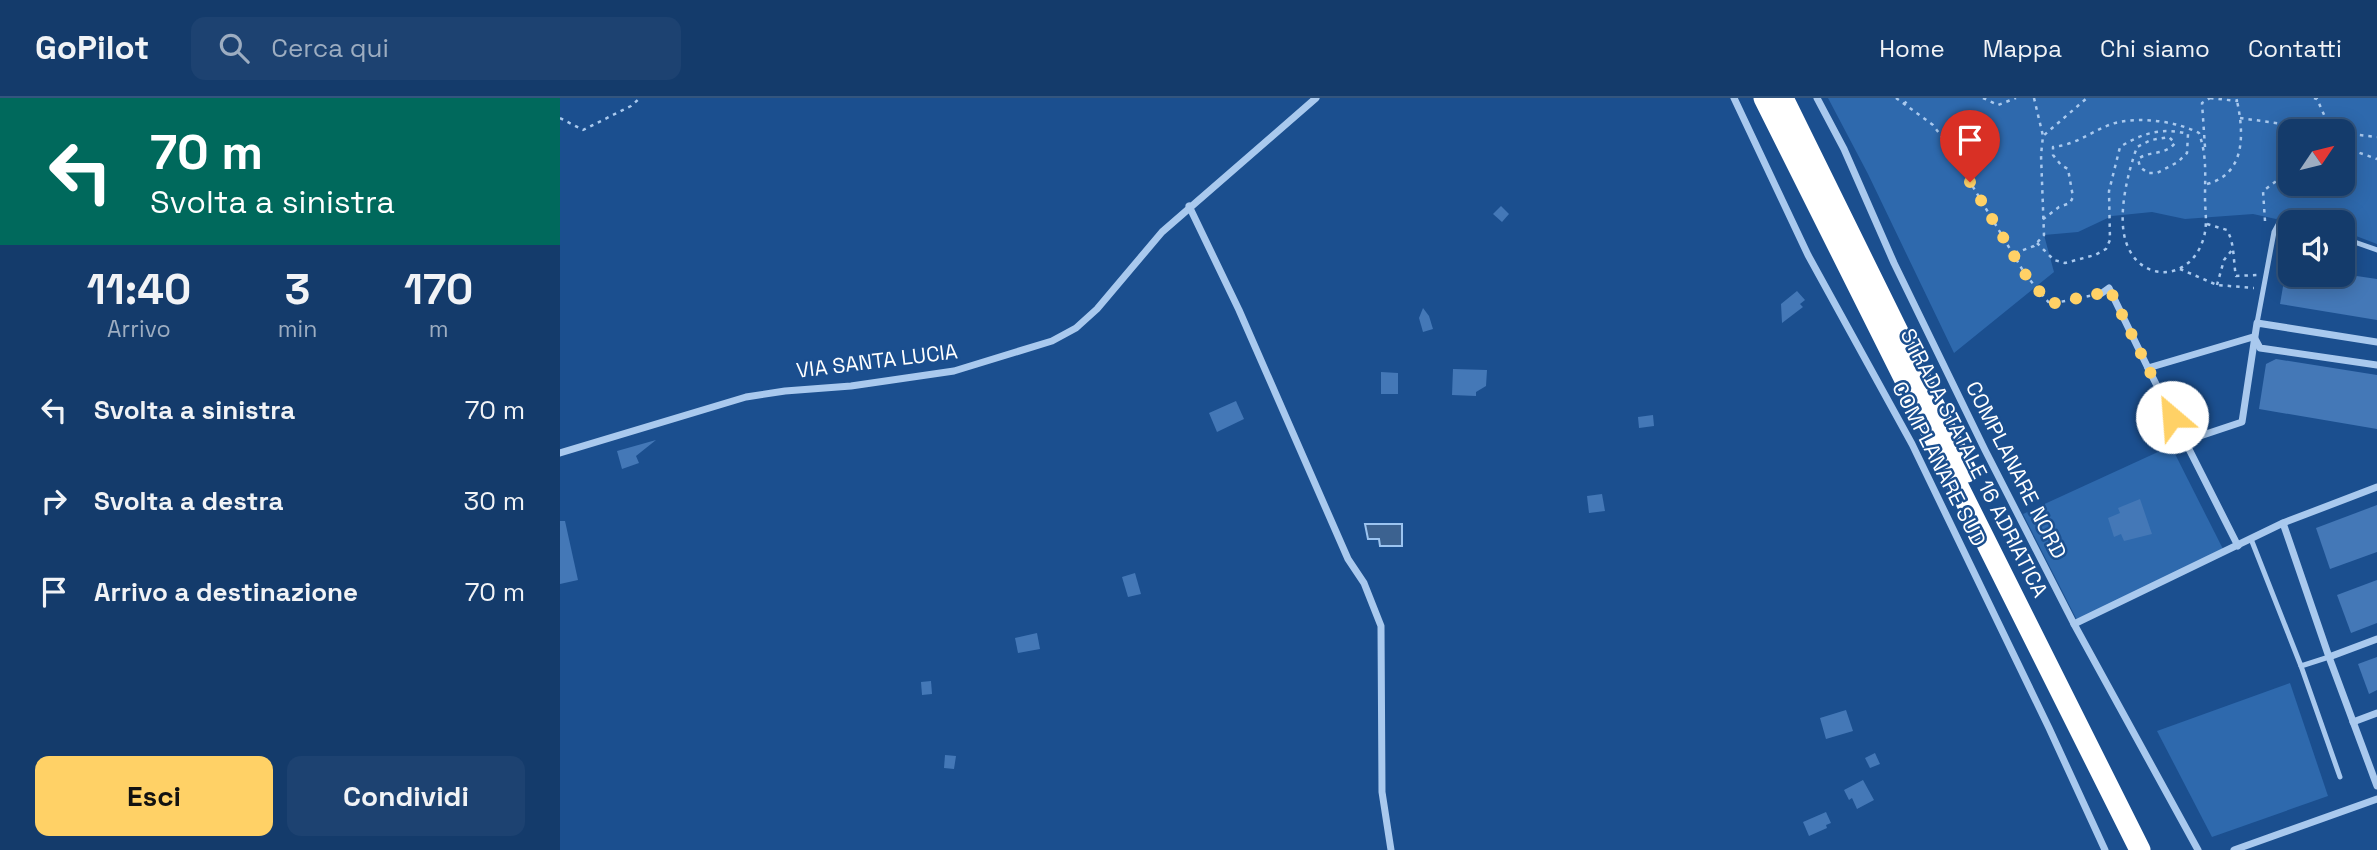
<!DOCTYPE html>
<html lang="it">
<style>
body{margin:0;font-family:"Space Grotesk",sans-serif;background:#1d4271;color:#f1f3f6;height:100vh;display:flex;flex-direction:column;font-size:26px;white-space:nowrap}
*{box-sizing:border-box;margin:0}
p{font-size:23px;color:#9dadc1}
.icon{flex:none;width:38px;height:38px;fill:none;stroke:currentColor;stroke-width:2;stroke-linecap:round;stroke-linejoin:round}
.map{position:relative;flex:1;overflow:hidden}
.details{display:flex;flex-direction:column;background:#143b6b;width:560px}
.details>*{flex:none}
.top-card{background:#00695c;color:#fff;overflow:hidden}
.needle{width:46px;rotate:55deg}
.controls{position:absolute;left:1718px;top:21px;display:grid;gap:14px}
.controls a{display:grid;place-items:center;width:77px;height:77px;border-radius:14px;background:#143b6b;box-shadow:0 4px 18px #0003,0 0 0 2px #33557e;font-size:35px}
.pin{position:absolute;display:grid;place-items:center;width:60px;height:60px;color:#fff;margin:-72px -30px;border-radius:50% 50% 50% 0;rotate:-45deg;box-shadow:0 0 7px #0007}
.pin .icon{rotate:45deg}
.me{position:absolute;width:77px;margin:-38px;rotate:333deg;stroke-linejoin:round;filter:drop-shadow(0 0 5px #0008)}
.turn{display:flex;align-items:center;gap:24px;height:147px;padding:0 35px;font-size:32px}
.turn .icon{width:91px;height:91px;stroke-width:2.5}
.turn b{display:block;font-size:49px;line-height:60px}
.eta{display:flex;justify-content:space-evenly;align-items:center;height:119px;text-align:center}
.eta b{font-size:42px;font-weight:700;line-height:49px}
.action{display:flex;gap:14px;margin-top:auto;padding:14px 35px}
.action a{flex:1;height:80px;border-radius:14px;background:#ffd166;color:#111;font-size:28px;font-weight:700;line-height:80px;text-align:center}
.action a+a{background:#1d4271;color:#f1f3f6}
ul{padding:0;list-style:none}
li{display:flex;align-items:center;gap:21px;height:91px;padding:0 35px}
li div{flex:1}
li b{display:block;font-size:26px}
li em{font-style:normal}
header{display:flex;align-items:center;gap:42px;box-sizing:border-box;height:98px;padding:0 35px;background:#143b6b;border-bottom:2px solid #33557e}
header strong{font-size:33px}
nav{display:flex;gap:38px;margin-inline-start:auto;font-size:24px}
.search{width:490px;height:63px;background:#1d4271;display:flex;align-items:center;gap:18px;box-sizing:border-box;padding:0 24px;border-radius:14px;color:#9dadc1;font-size:26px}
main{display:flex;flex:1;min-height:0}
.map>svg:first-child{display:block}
.green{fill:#2e69ad;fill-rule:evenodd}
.water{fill:#3c6290;stroke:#9cc4f0;stroke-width:2}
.building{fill:#4478b7}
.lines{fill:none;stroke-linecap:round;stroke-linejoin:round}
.path{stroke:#a9c9ee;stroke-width:2.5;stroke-dasharray:3.5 5;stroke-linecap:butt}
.lane{stroke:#a9c9ee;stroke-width:5}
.street{stroke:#a9c9ee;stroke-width:7}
.highway{stroke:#fff;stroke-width:21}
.route{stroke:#ffd166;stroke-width:12;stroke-dasharray:0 21.6}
.labels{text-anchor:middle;stroke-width:5;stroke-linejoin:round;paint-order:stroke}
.street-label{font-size:21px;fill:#fff;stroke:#1b4f8f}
</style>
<header>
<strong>GoPilot</strong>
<div class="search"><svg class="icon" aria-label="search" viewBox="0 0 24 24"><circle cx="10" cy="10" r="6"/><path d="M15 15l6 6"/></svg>Cerca qui</div>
<nav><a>Home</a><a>Mappa</a><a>Chi siamo</a><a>Contatti</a></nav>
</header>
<main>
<section class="details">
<div class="top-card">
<div class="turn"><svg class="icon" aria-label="left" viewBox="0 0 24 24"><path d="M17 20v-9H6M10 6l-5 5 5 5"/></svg><div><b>70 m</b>Svolta a sinistra</div></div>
</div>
<div class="eta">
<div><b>11:40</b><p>Arrivo</p></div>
<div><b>3</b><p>min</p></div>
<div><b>170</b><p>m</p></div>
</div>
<ul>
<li><svg class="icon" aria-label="left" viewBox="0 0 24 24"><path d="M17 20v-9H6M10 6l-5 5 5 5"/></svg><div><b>Svolta a sinistra</b></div><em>70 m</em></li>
<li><svg class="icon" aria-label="right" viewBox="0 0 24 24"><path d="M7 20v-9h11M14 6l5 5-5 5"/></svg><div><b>Svolta a destra</b></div><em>30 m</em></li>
<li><svg class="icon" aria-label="arrive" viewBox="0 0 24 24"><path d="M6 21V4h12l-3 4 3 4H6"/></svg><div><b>Arrivo a destinazione</b></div><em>70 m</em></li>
</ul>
<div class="action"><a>Esci</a><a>Condividi</a></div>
</section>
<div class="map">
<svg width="1817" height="752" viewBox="0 0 1817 752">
<rect width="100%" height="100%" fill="#1b4f8f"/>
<!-- green -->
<g class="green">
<path d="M 1268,0 L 1817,0 L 1817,146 L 1783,133 L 1783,124 L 1758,124 L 1732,115 L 1716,121 L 1693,116 L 1625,121 L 1592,114 L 1552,118 L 1518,134 L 1484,137 L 1494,174 L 1394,255 L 1308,76 ZM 1783,33 L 1783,86 L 1731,86 L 1731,33 Z"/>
<polygon points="1611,348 1664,453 1519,526 1463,416"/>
<polygon points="1730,585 1768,698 1652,739 1597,633"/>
</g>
<!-- water -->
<polygon class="water" points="805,426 842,426 842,448 820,448 819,441 808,441"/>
<!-- building -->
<g class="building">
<polygon points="941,108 949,116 942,124 933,116"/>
<polygon points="1783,176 1817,181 1817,222 1720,206 1725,177"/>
<polygon points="1237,193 1245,202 1240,206 1243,209 1222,225 1221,206"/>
<polygon points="863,210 869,218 873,231 863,234 859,220"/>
<polygon points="1716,261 1817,277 1817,331 1699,311 1706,266"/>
<polygon points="893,271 927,272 926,288 916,294 916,298 892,297"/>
<polygon points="821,274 838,275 838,296 821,296"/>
<polygon points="676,303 684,321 657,334 649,315"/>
<polygon points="1093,317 1094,328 1079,330 1078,319"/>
<polygon points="96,342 76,358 79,365 62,371 57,353"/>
<polygon points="1042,396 1045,413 1029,415 1027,398"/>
<polygon points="1580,401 1592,436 1564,443 1561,436 1554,439 1548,420 1560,415 1558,410"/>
<polygon points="1817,407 1817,454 1770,471 1756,430"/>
<polygon points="0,423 5,423 18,482 0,486"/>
<polygon points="575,475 581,496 568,499 562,479"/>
<polygon points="1817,482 1817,525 1791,535 1777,497"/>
<polygon points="477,535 480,551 458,555 455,540"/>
<polygon points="1817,559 1817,592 1809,596 1798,566"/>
<polygon points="371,583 372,596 362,597 361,584"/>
<polygon points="1286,612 1293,633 1266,641 1260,620"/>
<polygon points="1315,655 1320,666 1310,670 1305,660"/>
<polygon points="385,657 396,658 394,671 384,670"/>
<polygon points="1303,682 1314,702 1297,711 1292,700 1289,702 1284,692"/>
<polygon points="1266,714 1271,725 1266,727 1267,730 1249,738 1243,724"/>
</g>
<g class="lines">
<!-- path -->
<g class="path">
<polyline points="1336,0 1373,27 1388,47 1465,176 1490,206 1534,197"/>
<polyline points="1423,0 1438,7 1456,0"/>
<polyline points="1474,0 1483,38"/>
<polyline points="1650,0 1677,3 1676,0"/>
<polyline points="1754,0 1757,1 1769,28 1769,33"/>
<polyline points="1344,6 1350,0"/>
<polyline points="0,20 23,32 71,8 80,0"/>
<polyline points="1680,20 1773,33"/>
<polyline points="1783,35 1817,39"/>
<polyline points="1645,49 1642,5 1650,0"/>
<polyline points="1783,57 1797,54 1817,61"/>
<path d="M 1647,86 C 1686,76 1684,35 1677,3"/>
<polyline points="1705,123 1703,93 1731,72"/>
<path d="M 1647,126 L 1667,132 C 1675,146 1673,163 1676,178 L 1698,177"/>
<path d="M 1477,145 L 1494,162 L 1505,165 L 1535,157 L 1546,151 L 1550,142 L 1549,93 L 1560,49 C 1582,35 1603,29 1628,36 L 1627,55 L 1618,64 L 1597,75 L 1588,75 L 1580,69 L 1578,61 C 1590,52 1605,58 1615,45 L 1609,39 L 1591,42 L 1577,49 C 1568,74 1557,117 1566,144 C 1580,186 1630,183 1643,142 C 1648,127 1645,114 1645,99 C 1645,76 1647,58 1639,35 C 1618,24 1584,19 1559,24 C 1536,29 1521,46 1493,49 L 1493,57 L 1501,67 L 1508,71 L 1513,99 L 1510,105 L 1499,109 L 1482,122"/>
<polyline points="1455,155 1474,148 1484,137 1481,57 1483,38 1527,0"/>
<polyline points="1620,171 1657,187 1694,190"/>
<polyline points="1657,187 1664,162 1672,152"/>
</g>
<!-- lane -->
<g class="lane">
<polyline points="1783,140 1817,152"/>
<polyline points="1697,225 1714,134 1720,123 1732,120 1742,124"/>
<polyline points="1691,441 1741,568 1769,559"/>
<polyline points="1741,568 1780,679"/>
</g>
<!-- street -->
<g class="street">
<polyline points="1174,0 1248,157 1352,346 1489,630 1545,752"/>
<polyline points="1257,0 1284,51 1334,165 1425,352 1514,526 1638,752"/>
<polyline points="629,108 679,212 788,461 804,485 821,528 822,694 831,752"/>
<polyline points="1542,195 1549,190 1588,270"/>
<polyline points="1694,239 1700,250 1817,267"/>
<polyline points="1625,343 1682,324 1697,225 1817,244"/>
<polyline points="0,355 186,299 225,293 291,288 394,273 492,243 516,230 537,211 602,134 756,0"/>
<polyline points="1723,425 1769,559 1817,688"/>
<polyline points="1678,448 1588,270 1693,239"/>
<polyline points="1514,526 1723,425 1817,389"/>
<polyline points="1769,559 1817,541"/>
<polyline points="1793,624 1817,615"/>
<polyline points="1674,752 1817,701"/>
</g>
<!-- highway -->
<g class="highway">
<polyline points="1204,0 1580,752"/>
<polyline points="1223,0 1407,374"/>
</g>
</g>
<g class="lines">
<!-- route -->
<polyline class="route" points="1410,84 1465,176 1490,206 1542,195 1549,190 1612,319"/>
</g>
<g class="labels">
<!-- street labels -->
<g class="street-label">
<text transform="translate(317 263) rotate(-7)" y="7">VIA SANTA LUCIA</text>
<text transform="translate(1414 365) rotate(63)" y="7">STRADA STATALE 16 ADRIATICA</text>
<text transform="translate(1379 366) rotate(63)" y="7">COMPLANARE SUD</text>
<text transform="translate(1456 372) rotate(63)" y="7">COMPLANARE NORD</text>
</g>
</g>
</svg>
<div class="controls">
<a><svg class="needle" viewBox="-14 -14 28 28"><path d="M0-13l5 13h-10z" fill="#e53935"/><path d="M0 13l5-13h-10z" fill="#9dadc1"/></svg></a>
<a><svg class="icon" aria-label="sound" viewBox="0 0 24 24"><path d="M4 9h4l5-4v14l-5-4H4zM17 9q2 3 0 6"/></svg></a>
</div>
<div class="pin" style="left:1410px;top:84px;background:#d93025"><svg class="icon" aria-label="arrive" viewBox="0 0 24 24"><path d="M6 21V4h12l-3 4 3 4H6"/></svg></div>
<svg class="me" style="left:1612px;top:319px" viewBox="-20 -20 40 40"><circle r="19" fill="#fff"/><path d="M0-13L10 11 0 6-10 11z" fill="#ffd166"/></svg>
</div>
</main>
